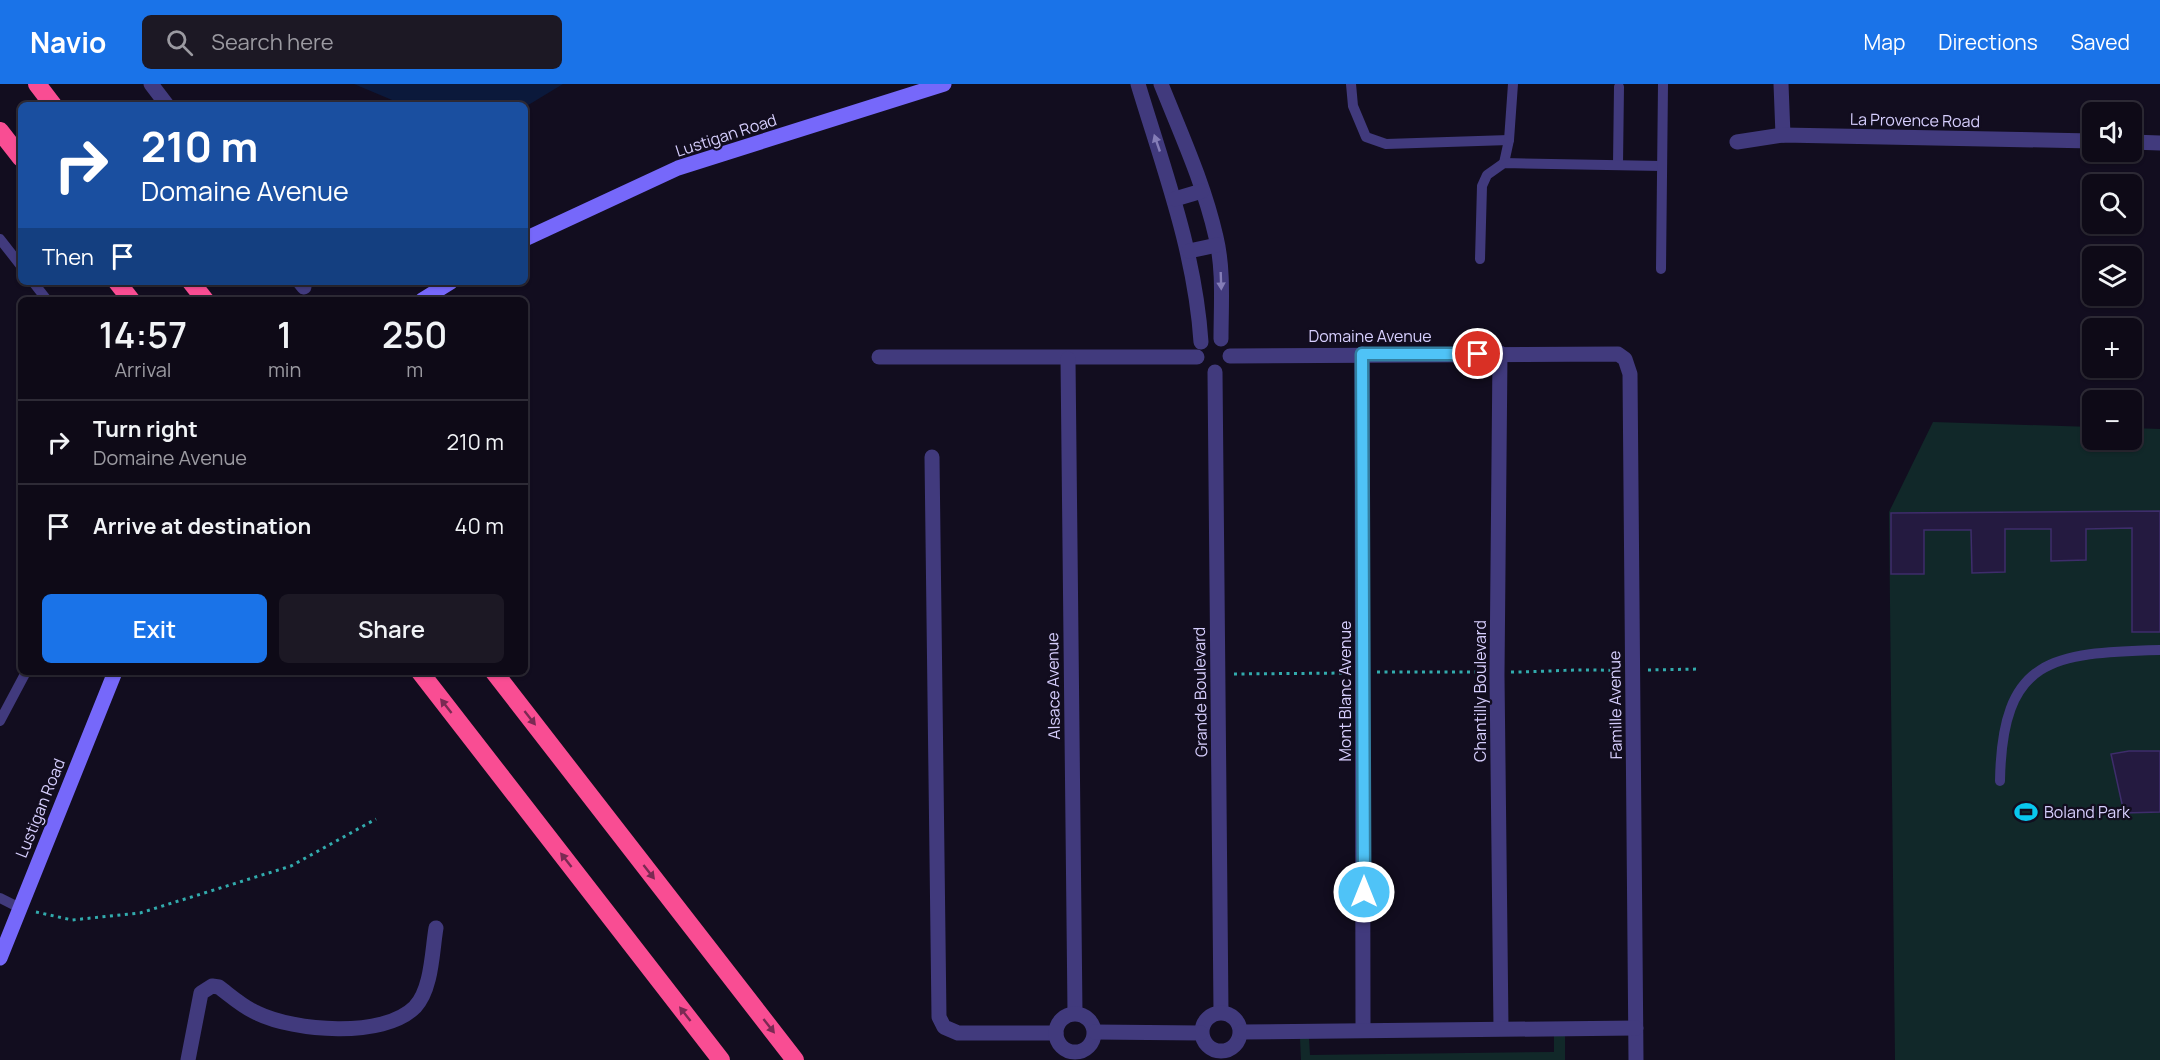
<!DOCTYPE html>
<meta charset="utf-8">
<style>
body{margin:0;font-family:Manrope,sans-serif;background:#1c1824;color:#f1f3f6;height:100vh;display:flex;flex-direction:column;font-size:22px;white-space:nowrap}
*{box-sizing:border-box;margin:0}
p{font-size:20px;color:#9b9aa1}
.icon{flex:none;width:33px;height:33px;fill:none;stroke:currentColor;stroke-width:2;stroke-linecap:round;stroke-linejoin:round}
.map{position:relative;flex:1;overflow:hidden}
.drawer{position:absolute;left:18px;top:213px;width:510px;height:378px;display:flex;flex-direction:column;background:#0e0a17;border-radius:9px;box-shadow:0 2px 4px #0004,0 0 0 2px #2e2b36}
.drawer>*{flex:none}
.hud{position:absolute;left:18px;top:18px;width:510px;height:183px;border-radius:9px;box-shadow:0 2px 4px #0004,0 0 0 2px #2e2b36;background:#1a4fa0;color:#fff;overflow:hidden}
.controls{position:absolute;left:2082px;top:18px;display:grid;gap:12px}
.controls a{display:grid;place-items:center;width:60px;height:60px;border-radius:9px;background:#0e0a17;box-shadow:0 2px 4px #0004,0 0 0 2px #2e2b36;font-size:30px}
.pin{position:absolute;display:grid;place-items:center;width:51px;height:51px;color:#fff;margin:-26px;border:3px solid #fff;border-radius:50%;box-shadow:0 2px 6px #0007}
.me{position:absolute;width:66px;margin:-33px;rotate:0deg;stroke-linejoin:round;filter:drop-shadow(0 0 4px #0008)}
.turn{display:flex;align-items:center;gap:21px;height:126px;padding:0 24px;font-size:27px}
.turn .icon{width:78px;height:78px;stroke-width:2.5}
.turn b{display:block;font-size:42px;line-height:51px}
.then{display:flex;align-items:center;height:57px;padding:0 24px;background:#0003;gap:12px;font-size:22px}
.eta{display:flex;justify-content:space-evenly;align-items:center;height:102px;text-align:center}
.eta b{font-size:36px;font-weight:600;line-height:42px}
.primary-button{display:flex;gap:12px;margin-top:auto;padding:12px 24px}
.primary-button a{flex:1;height:69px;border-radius:9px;background:#1a73e8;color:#fff;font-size:24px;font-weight:600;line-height:69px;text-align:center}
.primary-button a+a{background:#1c1824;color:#f1f3f6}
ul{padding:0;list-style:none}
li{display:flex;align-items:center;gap:18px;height:84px;padding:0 24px;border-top:2px solid #2e2b36}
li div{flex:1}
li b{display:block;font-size:22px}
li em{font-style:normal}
header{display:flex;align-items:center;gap:36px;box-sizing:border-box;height:84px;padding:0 30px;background:#1a73e8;color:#fff}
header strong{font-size:28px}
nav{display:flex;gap:33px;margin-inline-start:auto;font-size:21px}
.search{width:420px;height:54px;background:#1c1824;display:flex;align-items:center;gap:15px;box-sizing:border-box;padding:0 21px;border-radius:9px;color:#9b9aa1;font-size:22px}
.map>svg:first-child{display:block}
.green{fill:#112829}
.water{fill:#0b193b}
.building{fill:#241a40;stroke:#3e2d6b;stroke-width:1.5}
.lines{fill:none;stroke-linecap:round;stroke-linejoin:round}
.path{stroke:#32abad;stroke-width:3;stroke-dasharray:3 4.5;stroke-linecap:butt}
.lane{stroke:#413a7d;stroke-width:10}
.street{stroke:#413a7d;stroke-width:15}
.secondary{stroke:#7668fa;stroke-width:15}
.highway{stroke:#f94d93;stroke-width:18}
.oneway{fill:#847db7}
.oneway2{fill:#7a2a53}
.route-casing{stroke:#337fa1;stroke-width:15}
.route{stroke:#4fc3f7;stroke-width:10}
.labels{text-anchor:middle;stroke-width:4.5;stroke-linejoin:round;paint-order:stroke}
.street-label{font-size:16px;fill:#d6cefd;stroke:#120d1f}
.poi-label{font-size:16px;fill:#d6cefd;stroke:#120d1f;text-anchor:start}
</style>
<header>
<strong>Navio</strong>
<div class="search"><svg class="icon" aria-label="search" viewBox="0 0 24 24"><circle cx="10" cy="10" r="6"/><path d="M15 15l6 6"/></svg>Search here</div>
<nav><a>Map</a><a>Directions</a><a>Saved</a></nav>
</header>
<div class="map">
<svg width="2160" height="976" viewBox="0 0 2160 976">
<rect width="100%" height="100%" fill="#120d1f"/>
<!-- green -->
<g class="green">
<polygon points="1933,338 2092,343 2092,356 2132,356 2132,344 2160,345 2160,976 1895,976 1889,428"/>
<polygon points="1554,951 1565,951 1565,976 1301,976 1300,954 1309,954 1310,971 1554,968"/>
</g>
<!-- water -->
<polygon class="water" points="354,0 563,0 525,23 525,21 404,21"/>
<!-- building -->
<g class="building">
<polygon points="2160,427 2160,548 2132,548 2132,444 2086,445 2086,476 2051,477 2051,445 2005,445 2005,488 1972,489 1971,446 1924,446 1924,490 1891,490 1891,429"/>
<polygon points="2129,667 2160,667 2160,728 2124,729 2111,670"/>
</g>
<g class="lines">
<!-- path -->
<g class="path">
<polyline points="1648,586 1700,585"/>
<polyline points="1377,588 1481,588"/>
<path d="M 1511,588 C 1547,588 1582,584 1618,587"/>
<polyline points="1234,590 1347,589"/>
<polyline points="36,828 72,836 140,829 291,782 376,735"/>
</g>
<!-- lane -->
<g class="lane">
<polyline points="1351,0 1353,22 1366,53 1386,60 1509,56"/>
<polyline points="1504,79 1509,56 1513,0"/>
<polyline points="1618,80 1619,3"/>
<polyline points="0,155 21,182"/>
<polyline points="1480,175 1482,102 1487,91 1504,79 1662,82"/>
<polyline points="1661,185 1663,0"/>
<polyline points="33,198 47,216"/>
<polyline points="0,637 26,588"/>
<path d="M 2000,697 C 2002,573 2052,569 2160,566"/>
<polyline points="0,814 20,824"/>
</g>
<!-- street -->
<g class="street">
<polyline points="151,0 167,21"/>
<path d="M 1138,0 C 1164,86 1195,168 1201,258"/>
<path d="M 1161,0 C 1181,50 1204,100 1216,153 C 1224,186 1221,222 1221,255"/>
<polyline points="1781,0 1783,51"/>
<polyline points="1737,58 1783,51 2092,57"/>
<polyline points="2132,58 2160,59"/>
<polyline points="1175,115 1202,107"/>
<polyline points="1189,167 1217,161"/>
<polyline points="300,198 304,203"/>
<polyline points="1500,269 1497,591 1501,944"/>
<polyline points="1362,270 1363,945"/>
<polyline points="1230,272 1618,270 1625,275 1630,290 1636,976"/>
<polyline points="879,273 1197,273"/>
<polyline points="1068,275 1075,929"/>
<polyline points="1215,288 1221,928"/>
<polyline points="932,373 939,933 944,943 958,949 1056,949"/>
<circle cx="1221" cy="948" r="19"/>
<circle cx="1075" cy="949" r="19"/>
<polyline points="1095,948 1201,949"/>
<polyline points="1241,948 1636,944"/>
<path d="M 188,976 L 201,909 L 212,902 L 219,903 C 231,912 243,923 257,929 C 294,947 383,955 415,923 C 432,905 432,867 436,844"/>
</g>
<!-- secondary -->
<g class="secondary">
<polyline points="525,155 678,84 944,0"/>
<polyline points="422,216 451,198"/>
<polyline points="0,874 115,588"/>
</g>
<!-- highway -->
<g class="highway">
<polyline points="37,0 53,21"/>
<polyline points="0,47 21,74"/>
<polyline points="117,198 131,216"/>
<polyline points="191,198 205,216"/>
<polyline points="420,588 721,976"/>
<polyline points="494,588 795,976"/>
</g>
</g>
<!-- one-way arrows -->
<defs><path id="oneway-solid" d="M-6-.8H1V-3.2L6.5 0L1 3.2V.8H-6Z" transform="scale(1.5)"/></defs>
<g class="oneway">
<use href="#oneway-solid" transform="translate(1157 59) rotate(-109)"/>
<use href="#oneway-solid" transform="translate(1221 197) rotate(88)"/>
</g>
<g class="oneway2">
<use href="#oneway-solid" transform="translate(446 622) rotate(-128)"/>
<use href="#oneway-solid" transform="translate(530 634) rotate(52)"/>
<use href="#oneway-solid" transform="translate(566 776) rotate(-128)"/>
<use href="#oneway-solid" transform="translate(649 788) rotate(52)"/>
<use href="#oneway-solid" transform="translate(685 930) rotate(-128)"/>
<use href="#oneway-solid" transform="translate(769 942) rotate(52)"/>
</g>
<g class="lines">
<!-- route casing -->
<g class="route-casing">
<polyline id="route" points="1364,808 1362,270 1478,270"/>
</g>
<!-- route -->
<use href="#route" class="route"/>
</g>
<!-- icons -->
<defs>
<g id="stadium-bare" transform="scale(1.8)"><path d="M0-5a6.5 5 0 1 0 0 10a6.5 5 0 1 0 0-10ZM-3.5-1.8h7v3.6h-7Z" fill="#09c7ee" stroke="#120d1f" stroke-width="2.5" paint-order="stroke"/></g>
</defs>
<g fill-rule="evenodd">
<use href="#stadium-bare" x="2026" y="728"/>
</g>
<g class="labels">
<!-- street labels -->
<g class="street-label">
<text transform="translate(1915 36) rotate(1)" y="6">La Provence Road</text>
<text transform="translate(726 51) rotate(-18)" y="6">Lustigan Road</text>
<text x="1370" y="258">Domaine Avenue</text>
<text transform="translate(1053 602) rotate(-91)" y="6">Alsace Avenue</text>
<text transform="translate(1345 607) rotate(-90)" y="6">Mont Blanc Avenue</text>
<text transform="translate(1480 607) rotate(-90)" y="6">Chantilly Boulevard</text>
<text transform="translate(1200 608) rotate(-91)" y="6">Grande Boulevard</text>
<text transform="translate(1615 621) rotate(-91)" y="6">Famille Avenue</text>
<text transform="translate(40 724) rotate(-68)" y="6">Lustigan Road</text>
</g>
<!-- poi labels -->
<g class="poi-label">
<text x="2044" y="734">Boland Park</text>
</g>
</g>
</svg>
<div class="controls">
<a><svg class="icon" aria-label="sound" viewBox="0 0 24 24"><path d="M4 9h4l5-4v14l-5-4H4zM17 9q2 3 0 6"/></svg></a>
<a><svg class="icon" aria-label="search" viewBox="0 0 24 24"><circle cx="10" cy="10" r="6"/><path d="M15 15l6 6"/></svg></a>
<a><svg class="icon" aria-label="layers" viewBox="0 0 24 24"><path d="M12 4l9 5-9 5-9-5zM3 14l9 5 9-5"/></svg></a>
<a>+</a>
<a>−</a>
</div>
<div class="pin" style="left:1478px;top:270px;background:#d93025"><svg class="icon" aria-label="arrive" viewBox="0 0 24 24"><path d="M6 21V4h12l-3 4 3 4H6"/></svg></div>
<svg class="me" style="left:1364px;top:808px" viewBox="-20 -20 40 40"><circle r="17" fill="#4fc3f7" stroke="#fff" stroke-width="3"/><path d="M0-11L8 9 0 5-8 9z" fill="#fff"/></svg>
<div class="hud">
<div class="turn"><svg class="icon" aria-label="right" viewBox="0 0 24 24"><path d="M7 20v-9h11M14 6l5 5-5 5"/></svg><div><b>210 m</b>Domaine Avenue</div></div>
<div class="then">Then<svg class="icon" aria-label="arrive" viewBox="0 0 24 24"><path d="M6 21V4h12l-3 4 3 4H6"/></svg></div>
</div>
<section class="drawer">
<div class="eta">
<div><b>14:57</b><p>Arrival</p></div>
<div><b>1</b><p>min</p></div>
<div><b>250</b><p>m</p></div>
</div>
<ul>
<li><svg class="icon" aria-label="right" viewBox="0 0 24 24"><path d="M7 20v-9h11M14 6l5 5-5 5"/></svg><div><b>Turn right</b><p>Domaine Avenue</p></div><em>210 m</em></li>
<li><svg class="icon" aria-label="arrive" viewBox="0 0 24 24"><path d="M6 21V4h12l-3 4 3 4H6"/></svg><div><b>Arrive at destination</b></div><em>40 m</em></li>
</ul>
<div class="primary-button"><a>Exit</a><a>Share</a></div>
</section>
</div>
